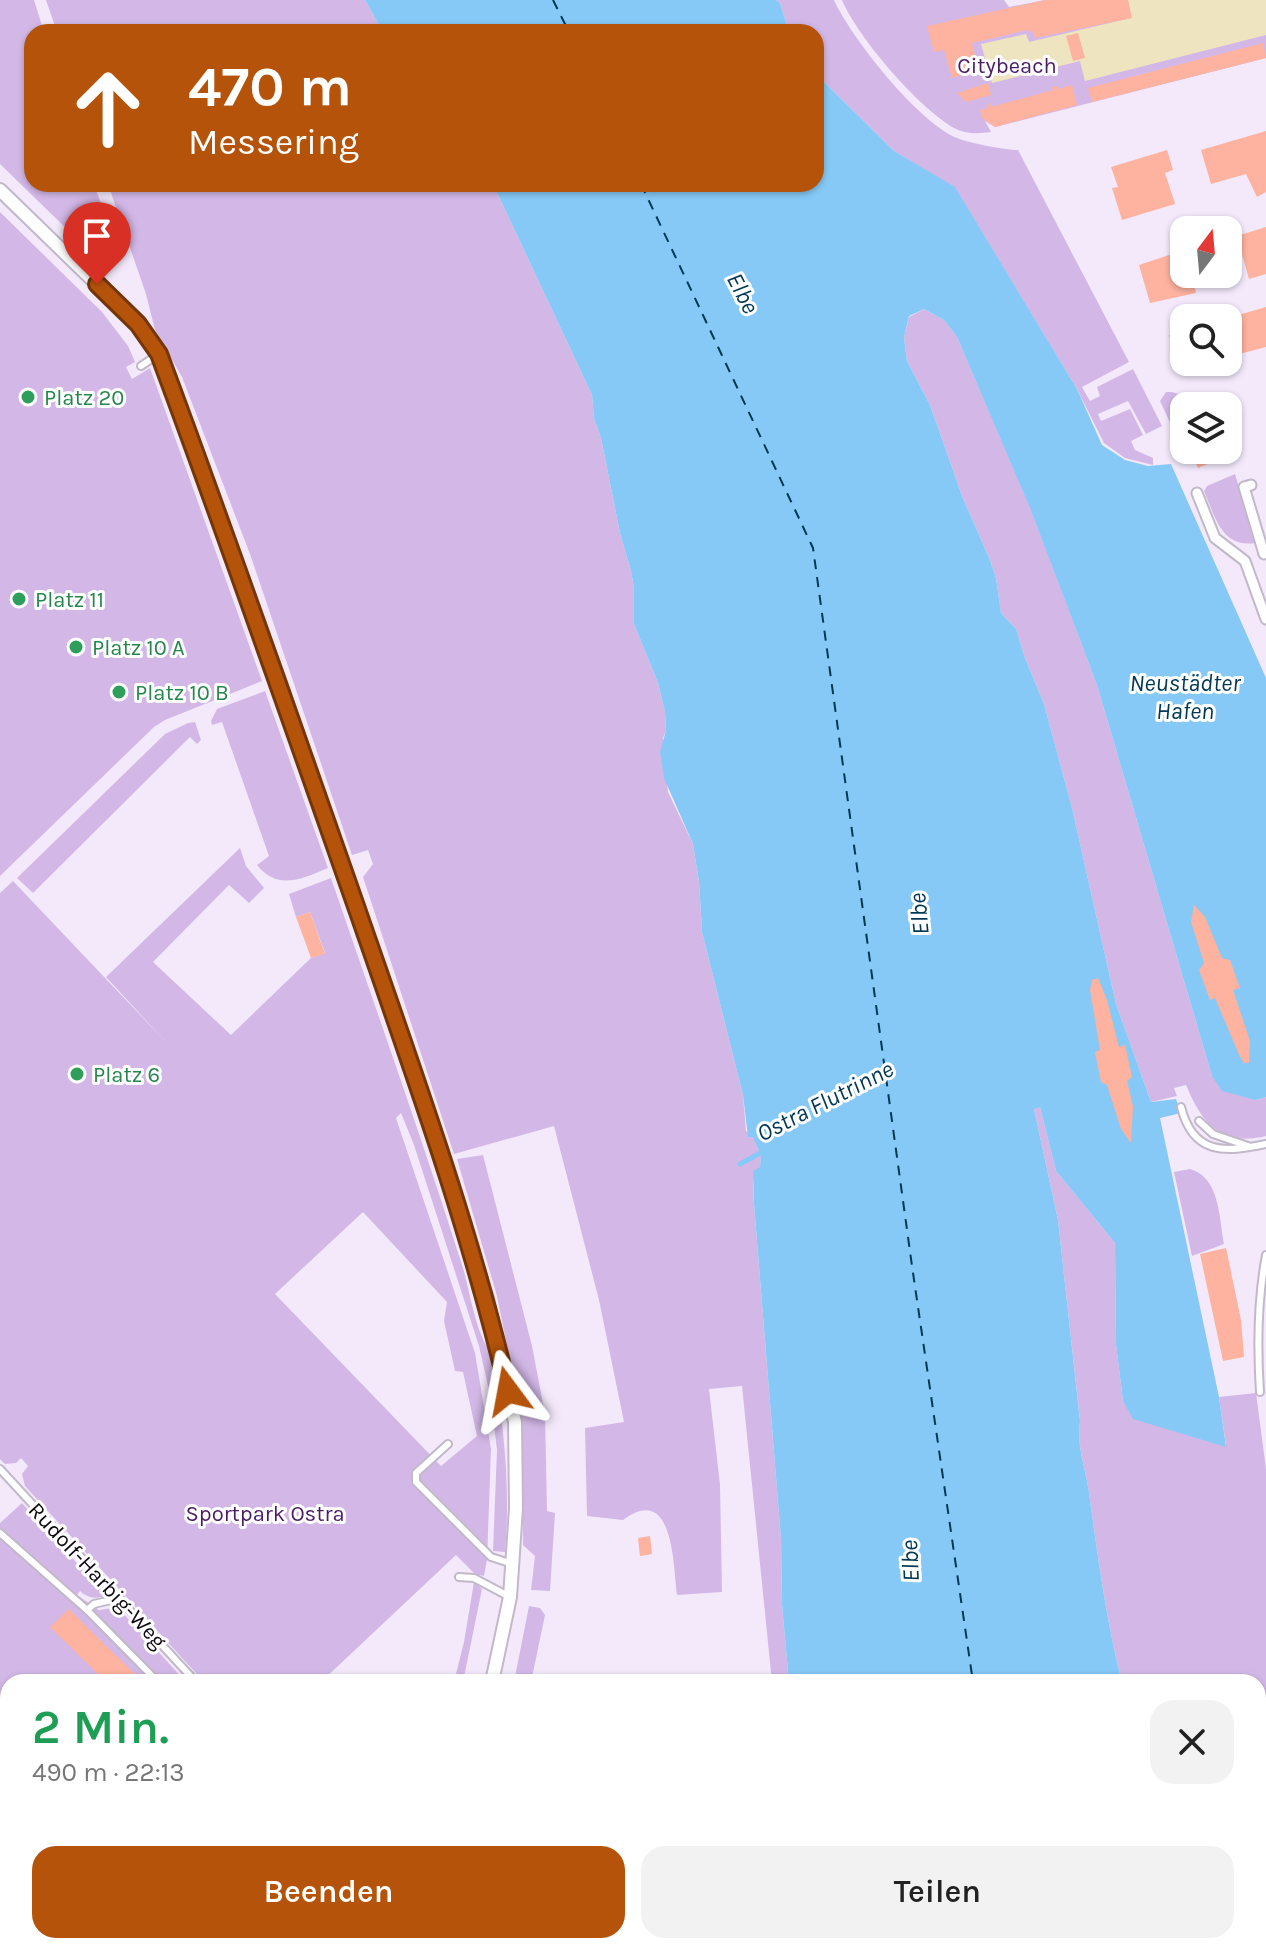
<!DOCTYPE html>
<html lang="de">
<meta charset="utf-8">
<style>
body{margin:0;font-family:Karla,sans-serif;background:#f2f2f2;color:#222;height:100vh;display:flex;flex-direction:column;font-size:30px;white-space:nowrap}
*{box-sizing:border-box;margin:0}
p{font-size:26px;color:#767676}
.icon{flex:none;width:44px;height:44px;fill:none;stroke:currentColor;stroke-width:2;stroke-linecap:round;stroke-linejoin:round}
.map{position:relative;flex:1;overflow:hidden}
.side{position:absolute;left:0px;top:1674px;width:1266px;height:280px;display:flex;flex-direction:column;background:#fff;border-radius:24px 24px 0 0;box-shadow:0 2px 6px #0004}
.side>*{flex:none}
.hud{position:absolute;left:24px;top:24px;width:800px;height:168px;border-radius:24px;box-shadow:0 2px 6px #0004;background:#b45309;color:#fff;overflow:hidden}
.needle{width:52px;rotate:16deg}
.controls{position:absolute;left:1170px;top:216px;display:grid;gap:16px}
.controls a{display:grid;place-items:center;width:72px;height:72px;border-radius:16px;background:#fff;box-shadow:0 2px 6px #0004;font-size:40px}
.pin{position:absolute;display:grid;place-items:center;width:68px;height:68px;color:#fff;margin:-82px -34px;border-radius:50% 50% 50% 0;rotate:-45deg;box-shadow:0 0 8px #0007}
.pin .icon{rotate:45deg}
.me{position:absolute;width:88px;margin:-44px;rotate:347deg;stroke-linejoin:round;filter:drop-shadow(0 0 6px #0008)}
.turn{display:flex;align-items:center;gap:28px;height:168px;padding:0 32px;font-size:36px}
.turn .icon{width:104px;height:104px;stroke-width:2.5}
.turn b{display:block;font-size:56px;line-height:68px}
.round{display:grid;place-items:center;flex:none;width:84px;height:84px;border-radius:24px;background:#f2f2f2}
.overview{display:flex;align-items:center;justify-content:space-between;height:136px;padding:0 32px}
h1{font-size:48px;font-weight:600;line-height:60px;color:#1e9e55}
.button{display:flex;gap:16px;margin-top:auto;padding:16px 32px}
.button a{flex:1;height:92px;border-radius:24px;background:#b45309;color:#fff;font-size:32px;font-weight:600;line-height:92px;text-align:center}
.button a+a{background:#f2f2f2;color:#222}
.map>svg:first-child{display:block}
.green{fill:#d3b8e7;fill-rule:evenodd}
.sand{fill:#eee4bf}
.water{fill:#86c9f6}
.lines{fill:none;stroke-linecap:round;stroke-linejoin:round}
.stream{stroke:#86c9f6;stroke-width:5}
.ferry{stroke:#003855;stroke-width:2;stroke-dasharray:10 8;stroke-linecap:butt}
.building{fill:#feb2a0}
.service-casing{stroke:#c1b8c9;stroke-width:10}
.pedestrian-casing{stroke:#c1b8c9;stroke-width:13}
.minor-casing{stroke:#c1b8c9;stroke-width:16}
.service{stroke:#fff;stroke-width:6}
.pedestrian{stroke:#fff;stroke-width:9}
.minor{stroke:#fff;stroke-width:12}
.rail{stroke:#5d5761;stroke-width:5;stroke-dasharray:12 6;stroke-linecap:butt}
.route-casing{stroke:#753606;stroke-width:20}
.route{stroke:#b45309;stroke-width:14}
.leisure-dot{fill:#2e9e5b;stroke:#fff;stroke-width:3}
.labels{text-anchor:middle;stroke-width:6;stroke-linejoin:round;paint-order:stroke}
.park-label{font-size:22px;fill:#4a1d64;stroke:#fff}
.leisure-label{font-size:22px;fill:#27864d;stroke:#fff;text-anchor:start}
.street-label{font-size:22px;fill:#0d0a0f;stroke:#fff}
.water-label{font-size:24px;font-style:italic;fill:#003855;stroke:#fff}
</style>
<div class="map">
<svg width="1266" height="1954" viewBox="0 0 1266 1954">
<rect width="100%" height="100%" fill="#f3e9fb"/>
<!-- green -->
<g class="green">
<path d="M 0,0 L 34,0 L 44,32 L 32,32 L 32,184 L 94,184 C 102,209 122,245 110,271 L 0,164 Z"/>
<polygon points="46,0 365,0 383,32 57,32"/>
<path d="M 776,0 L 834,0 C 851,38 919,123 957,138 C 969,143 1005,150 1018,150 L 1129,362 L 1082,387 L 1090,401 L 1100,396 L 1097,387 L 1133,369 L 1162,426 L 1146,434 L 1128,401 L 1098,414 L 1101,421 L 1130,409 L 1143,435 L 1131,441 L 1135,450 L 1153,458 L 1153,465 L 1125,458 L 1104,443 L 1077,389 L 955,188 L 894,151 L 816,74 L 816,32 L 789,32 L 780,3 Z"/>
<path d="M 842,0 L 1004,0 L 1009,7 L 1045,0 L 1266,0 L 1266,58 L 995,127 L 985,121 L 991,132 C 978,134 965,134 954,128 C 918,107 858,38 842,0 Z"/>
<path d="M 108,184 L 493,184 L 592,395 L 594,418 L 601,438 L 620,533 L 631,571 L 634,588 L 634,624 L 658,683 L 665,712 L 666,730 L 663,738 L 668,792 L 693,844 L 699,882 L 702,932 L 743,1095 L 746,1131 L 753,1136 L 761,1156 L 760,1168 L 753,1181 L 754,1204 L 781,1539 L 782,1605 L 789,1682 L 772,1682 L 742,1386 L 709,1389 L 720,1485 L 722,1592 L 677,1595 C 673,1565 674,1482 623,1520 L 587,1516 L 585,1428 L 624,1422 L 599,1300 L 554,1126 L 454,1154 L 363,877 L 373,864 L 368,850 L 352,855 L 250,554 L 182,377 L 155,330 L 146,294 Z"/>
<polygon points="0,212 102,312 128,346 135,362 126,367 132,379 150,368 262,681 165,720 154,727 0,876"/>
<path d="M 924,309 L 944,320 L 957,337 L 1030,507 L 1097,685 L 1212,1076 L 1256,1100 L 1266,1097 L 1266,1136 C 1220,1147 1202,1123 1186,1085 L 1174,1088 L 1177,1096 L 1151,1102 L 1116,1004 L 1072,808 L 1044,704 L 1025,658 L 1016,629 L 1001,613 L 996,578 L 990,560 L 962,496 L 930,405 L 907,361 L 904,337 L 909,317 Z"/>
<polygon points="1166,392 1172,392 1216,406 1184,406 1184,427 1174,431 1160,401"/>
<path d="M 1235,474 L 1255,543 C 1221,548 1215,516 1204,491 L 1207,486 Z"/>
<path d="M 265,691 L 328,868 C 302,879 278,891 257,865 L 269,856 L 222,722 L 212,725 L 211,721 L 217,709 Z"/>
<polygon points="195,722 201,740 197,744 190,737 33,893 17,878 165,734 188,723"/>
<path d="M 240,848 L 246,866 L 264,888 L 249,903 L 229,885 L 153,962 L 231,1035 L 311,958 L 325,953 L 310,912 L 296,917 L 289,894 L 331,878 C 375,1007 421,1135 462,1265 C 469,1286 476,1337 491,1351 C 503,1418 511,1483 505,1552 L 493,1551 L 497,1450 L 491,1399 L 479,1346 L 414,1145 L 401,1113 L 396,1118 L 475,1353 L 491,1449 L 487,1560 L 484,1576 L 475,1574 L 456,1555 L 321,1682 L 204,1682 L 25,1486 L 22,1474 L 28,1466 L 21,1458 L 16,1463 L 5,1464 L 0,1459 L 0,893 L 13,881 L 164,1040 L 106,977 ZM 363,1212 L 447,1302 L 444,1321 L 455,1371 L 463,1372 L 477,1436 L 441,1466 L 275,1294 Z"/>
<path d="M 1036,1107 L 1040,1107 L 1056,1171 L 1115,1243 L 1116,1344 L 1123,1401 L 1226,1446 L 1219,1397 L 1256,1393 L 1266,1469 L 1266,1954 L 1149,1954 L 1150,1946 L 1258,1946 L 1258,1682 L 1122,1682 C 1106,1620 1098,1557 1089,1493 C 1086,1468 1076,1446 1080,1420 L 1058,1220 L 1034,1109 Z"/>
<polygon points="483,1155 532,1346 545,1414 547,1511 555,1513 550,1591 531,1590 535,1556 523,1545 523,1425 497,1296 457,1159"/>
<path d="M 1190,1169 C 1220,1177 1219,1218 1224,1244 L 1192,1256 L 1174,1172 Z"/>
<path d="M 22,1503 L 106,1595 C 98,1600 87,1598 80,1591 L 77,1595 L 99,1610 L 113,1608 L 121,1611 L 186,1682 L 8,1682 L 8,1946 L 280,1946 L 275,1954 L 0,1954 L 0,1523 Z"/>
<polygon points="474,1582 482,1589 463,1682 454,1682 464,1642"/>
<polygon points="529,1606 540,1608 545,1615 531,1682 514,1682"/>
</g>
<!-- sand -->
<polygon class="sand" points="1128,0 1266,0 1266,35 1085,81 1080,61 992,83 981,44 1026,34 1029,42 1131,18"/>
<!-- water -->
<g class="water">
<polygon points="365,0 776,0 780,3 789,32 383,32"/>
<path d="M 816,74 L 894,151 L 955,187 L 1077,389 L 1102,445 L 1125,460 L 1148,466 L 1171,464 L 1266,678 L 1266,1097 L 1256,1100 L 1222,1091 L 1212,1076 L 1097,685 L 1030,508 L 957,337 L 944,320 L 924,309 L 909,316 L 904,337 L 907,361 L 930,405 L 962,496 L 990,560 L 996,578 L 1001,613 L 1016,629 L 1025,658 L 1044,704 L 1072,808 L 1116,1004 L 1151,1102 L 1176,1099 L 1181,1113 L 1160,1118 L 1219,1397 L 1226,1447 L 1133,1419 L 1123,1401 L 1116,1344 L 1115,1243 L 1056,1171 L 1040,1107 L 1034,1109 L 1058,1220 L 1080,1421 C 1076,1447 1086,1468 1089,1493 C 1098,1557 1106,1620 1122,1682 L 789,1682 L 782,1605 L 781,1539 L 754,1204 L 753,1171 L 760,1167 L 761,1156 L 753,1137 L 748,1137 L 743,1095 L 702,932 L 699,882 L 693,844 L 664,778 L 660,752 L 666,730 L 665,712 L 658,683 L 634,624 L 634,588 L 631,571 L 620,533 L 601,438 L 594,418 L 592,395 L 493,184 L 816,184 Z"/>
<polygon points="812,1946 1150,1946 1149,1954 813,1954"/>
</g>
<g class="lines">
<!-- stream -->
<polyline class="stream" points="740,1164 764,1151"/>
<!-- ferry -->
<g class="ferry">
<polyline points="553,0 569,32"/>
<polyline points="641,184 813,548 912,1266 973,1682"/>
<polyline points="1012,1946 1013,1954"/>
</g>
</g>
<!-- building -->
<g class="building">
<polygon points="1045,0 1128,0 1132,18 1035,38 1033,31 1027,32 1027,30 972,43 979,70 952,78 944,50 934,52 927,26"/>
<polygon points="1078,33 1085,58 1073,61 1066,36"/>
<polygon points="1263,43 1266,58 1092,102 1088,88"/>
<polygon points="988,83 991,95 966,102 957,93"/>
<polygon points="1072,85 1077,105 995,127 982,118 980,110 988,108 987,104 990,103 991,107 1053,90 1052,87 1057,86 1058,89"/>
<polygon points="1266,131 1266,192 1257,197 1246,174 1211,184 1201,150"/>
<polygon points="1167,150 1173,170 1165,173 1175,204 1122,220 1112,188 1118,187 1111,167"/>
<polygon points="1266,227 1266,274 1249,279 1237,236"/>
<polygon points="1184,250 1184,274 1191,274 1196,293 1150,303 1139,265"/>
<polygon points="1266,307 1266,347 1228,357 1228,318"/>
<polygon points="1184,331 1184,362 1209,363 1179,371 1169,335"/>
<polygon points="1228,441 1233,453 1198,468 1190,450 1228,450"/>
<polygon points="1194,905 1205,917 1222,958 1230,960 1240,988 1233,990 1250,1041 1249,1063 1244,1063 1240,1057 1215,998 1210,1000 1199,970 1204,963 1191,922"/>
<polygon points="310,912 325,954 311,958 296,917"/>
<polygon points="1098,978 1107,1000 1119,1047 1125,1045 1132,1077 1127,1081 1133,1106 1131,1143 1121,1129 1107,1085 1101,1082 1095,1052 1100,1050 1090,990 1092,980"/>
<polygon points="1226,1248 1241,1320 1244,1357 1223,1361 1200,1254"/>
<polygon points="650,1536 652,1554 640,1556 638,1538"/>
<polygon points="69,1609 86,1626 143,1682 106,1682 50,1627"/>
</g>
<g class="lines">
<!-- service casing -->
<g class="service-casing">
<g id="service">
<polyline points="141,366 159,354"/>
<path d="M 1181,1107 C 1193,1155 1225,1153 1266,1144"/>
<polyline points="1199,1121 1213,1134 1248,1146"/>
<path d="M 1260,1392 C 1257,1346 1257,1302 1266,1255"/>
<polyline points="448,1444 416,1473 416,1482 491,1557 513,1564"/>
<polyline points="0,1469 196,1682"/>
<polyline points="0,1533 87,1610 94,1604 120,1598"/>
<polyline points="459,1577 474,1578 510,1597"/>
<polyline points="87,1610 158,1682"/>
</g>
</g>
<!-- pedestrian casing -->
<g class="pedestrian-casing">
<g id="pedestrian">
<polyline points="1251,485 1244,487 1264,554"/>
<polyline points="1197,493 1215,538 1245,561 1266,619"/>
</g>
</g>
<!-- minor casing -->
<g class="minor-casing">
<g id="minor">
<polyline points="0,190 138,324 159,354 279,680 444,1161 487,1299 515,1422 516,1508 510,1597 492,1682"/>
<polyline points="324,1954 333,1946"/>
</g>
</g>
<!-- service -->
<use href="#service" class="service"/>
<!-- pedestrian -->
<use href="#pedestrian" class="pedestrian"/>
<!-- minor -->
<use href="#minor" class="minor"/>
<!-- rail -->
<g class="rail">
<polyline points="1258,1876 1266,1875"/>
<polyline points="1258,1910 1266,1908"/>
<polyline points="821,1954 860,1946"/>
<polyline points="877,1954 916,1946"/>
<polyline points="933,1954 972,1946"/>
<polyline points="992,1954 1031,1946"/>
<polyline points="1040,1954 1079,1946"/>
</g>
</g>
<g class="lines">
<!-- route casing -->
<g class="route-casing">
<path id="route" d="M 97,284 L 138,324 L 159,354 C 228,539 293,726 358,912 C 413,1071 470,1228 508,1391"/>
</g>
<!-- route -->
<use href="#route" class="route"/>
</g>
<!-- markers -->
<g class="leisure-dot">
<circle cx="28" cy="397" r="8"/>
<circle cx="19" cy="599" r="8"/>
<circle cx="76" cy="647" r="8"/>
<circle cx="119" cy="692" r="8"/>
<circle cx="77" cy="1074" r="8"/>
</g>
<g class="labels">
<!-- park labels -->
<g class="park-label">
<text x="1007" y="73">Citybeach</text>
<text x="265" y="1521">Sportpark Ostra</text>
</g>
<!-- leisure labels -->
<g class="leisure-label">
<text x="44" y="405">Platz 20</text>
<text x="35" y="607">Platz 11</text>
<text x="92" y="655">Platz 10 A</text>
<text x="135" y="700">Platz 10 B</text>
<text x="93" y="1082">Platz 6</text>
</g>
<!-- street labels -->
<g class="street-label">
<text transform="translate(98 1575) rotate(47)" y="8">Rudolf-Harbig-Weg</text>
</g>
<!-- water labels -->
<g class="water-label">
<text transform="translate(743 293) rotate(63)" y="8">Elbe</text>
<text x="1185" y="691">Neustädter<tspan x="1185" dy="28">Hafen</tspan></text>
<text transform="translate(919 914) rotate(-95)" y="8">Elbe</text>
<text transform="translate(825 1101) rotate(-27)" y="8">Ostra Flutrinne</text>
<text transform="translate(910 1561) rotate(-93)" y="8">Elbe</text>
</g>
</g>
</svg>
<div class="controls">
<a><svg class="needle" viewBox="-14 -14 28 28"><path d="M0-13l5 13h-10z" fill="#e53935"/><path d="M0 13l5-13h-10z" fill="#767676"/></svg></a>
<a><svg class="icon" aria-label="search" viewBox="0 0 24 24"><circle cx="10" cy="10" r="6"/><path d="M15 15l6 6"/></svg></a>
<a><svg class="icon" aria-label="layers" viewBox="0 0 24 24"><path d="M12 4l9 5-9 5-9-5zM3 14l9 5 9-5"/></svg></a>
</div>
<div class="pin" style="left:97px;top:284px;background:#d93025"><svg class="icon" aria-label="arrive" viewBox="0 0 24 24"><path d="M6 21V4h12l-3 4 3 4H6"/></svg></div>
<svg class="me" style="left:508px;top:1391px" viewBox="-20 -20 40 40"><path d="M0-17L14 15 0 8-14 15z" fill="#b45309" stroke="#fff" stroke-width="4"/></svg>
<div class="hud">
<div class="turn"><svg class="icon" aria-label="ahead" viewBox="0 0 24 24"><path d="M12 20V5M6 11l6-6 6 6"/></svg><div><b>470 m</b>Messering</div></div>
</div>
<section class="side">
<div class="overview"><div><h1>2 Min.</h1><p>490 m · 22:13</p></div><a class="round"><svg class="icon" aria-label="close" viewBox="0 0 24 24"><path d="M6 6l12 12M18 6L6 18"/></svg></a></div>
<div class="button"><a>Beenden</a><a>Teilen</a></div>
</section>
</div>
